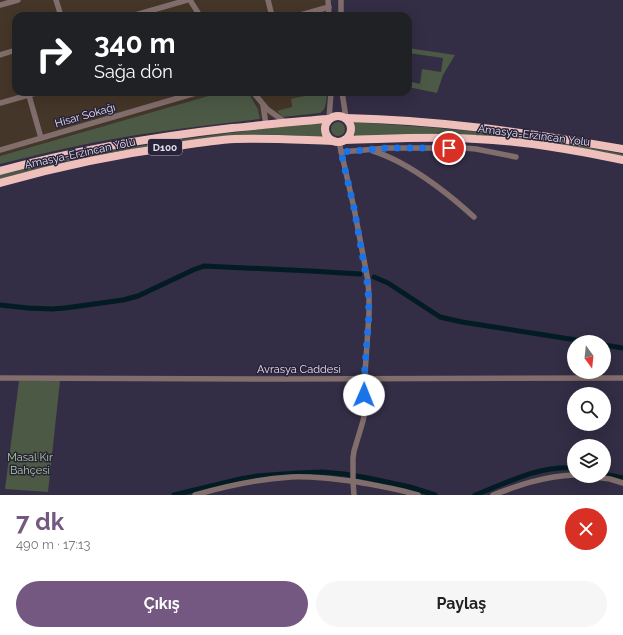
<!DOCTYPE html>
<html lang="tr">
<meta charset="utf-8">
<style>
body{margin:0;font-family:Raleway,sans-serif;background:#f6f6f6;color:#222;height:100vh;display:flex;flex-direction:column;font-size:15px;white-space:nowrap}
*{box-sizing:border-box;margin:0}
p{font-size:13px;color:#767676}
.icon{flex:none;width:22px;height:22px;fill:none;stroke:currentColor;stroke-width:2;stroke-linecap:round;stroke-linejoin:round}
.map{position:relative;height:495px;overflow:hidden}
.drawer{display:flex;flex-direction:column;background:#fff;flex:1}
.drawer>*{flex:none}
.top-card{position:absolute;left:12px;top:12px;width:400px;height:84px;border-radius:12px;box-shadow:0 4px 16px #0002;background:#202124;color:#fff;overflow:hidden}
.needle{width:26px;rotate:165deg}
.buttons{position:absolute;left:567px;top:335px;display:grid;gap:8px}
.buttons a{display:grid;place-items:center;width:44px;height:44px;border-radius:50%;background:#fff;box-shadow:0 4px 16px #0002;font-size:20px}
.pin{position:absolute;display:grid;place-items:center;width:34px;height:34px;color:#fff;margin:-17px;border:2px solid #fff;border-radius:50%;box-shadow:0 1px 4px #0007}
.me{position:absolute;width:44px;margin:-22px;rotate:1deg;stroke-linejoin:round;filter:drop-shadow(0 0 3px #0008)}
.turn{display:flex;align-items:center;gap:14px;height:84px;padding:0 16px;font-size:18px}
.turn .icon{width:52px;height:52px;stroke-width:2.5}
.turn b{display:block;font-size:28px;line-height:34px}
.round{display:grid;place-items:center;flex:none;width:42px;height:42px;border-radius:21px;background:#f6f6f6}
.headline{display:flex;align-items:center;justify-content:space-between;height:68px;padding:0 16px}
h1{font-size:24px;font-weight:700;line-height:30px;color:#745882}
.action{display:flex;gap:8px;margin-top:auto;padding:8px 16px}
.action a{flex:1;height:46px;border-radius:24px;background:#745882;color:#fff;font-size:16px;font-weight:700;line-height:46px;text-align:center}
.action a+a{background:#f6f6f6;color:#222}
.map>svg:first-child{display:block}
.industrial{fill:#443628}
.green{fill:#4b5945}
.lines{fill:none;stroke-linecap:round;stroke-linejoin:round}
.canal{stroke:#031c23;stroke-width:5}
.minor{stroke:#816d6c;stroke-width:5.5}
.highway{stroke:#efbfbc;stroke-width:8}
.route{stroke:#1a73e8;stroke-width:7;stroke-dasharray:0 12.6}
.labels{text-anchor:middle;stroke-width:3;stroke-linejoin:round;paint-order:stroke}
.shield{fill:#29233a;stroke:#aba7b9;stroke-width:1}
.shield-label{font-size:10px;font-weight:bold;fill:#e3e0f0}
.street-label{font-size:11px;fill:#e3e0f0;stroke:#29233a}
.park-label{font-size:11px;fill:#abd19a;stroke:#29233a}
</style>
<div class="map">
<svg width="623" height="495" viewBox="0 0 623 495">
<rect width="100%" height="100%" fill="#332d45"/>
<!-- industrial -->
<g class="industrial">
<polygon points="0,0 325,0 325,16 16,16 16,92 222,92 0,156"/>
<polygon points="248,92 327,92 325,107 323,111 320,113 260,119 260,114 256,103"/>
</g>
<!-- green -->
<g class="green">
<polygon points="408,48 455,55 443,75 437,93 408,87 408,81 420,84 422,69 441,72 443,58 408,53"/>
<path d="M 222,92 L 248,92 L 258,109 L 260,119 C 226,123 192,127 158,132 C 104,139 52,151 0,164 L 0,156 Z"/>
<path d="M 322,92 L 327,92 C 326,100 327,109 320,113 L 283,117 L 277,111 L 292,107 L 292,105 L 291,99 Z"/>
<circle cx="338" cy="129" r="7"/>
<path d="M 323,122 L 323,137 C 301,136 279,134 257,135 C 223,135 190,140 157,145 C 104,153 52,164 0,179 L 0,175 C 106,147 214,134 323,122 Z"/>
<polygon points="354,122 427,127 469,131 555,141 623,154 623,157 487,136 442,133 355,137"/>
<polygon points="19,381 60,381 48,492 5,489"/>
</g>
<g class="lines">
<!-- canal -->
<g class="canal">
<polyline points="374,277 388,283 440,317 462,322 589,342"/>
<polyline points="0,305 28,308 52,309 65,308 123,300 138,296 193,270 204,266 311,271 360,274"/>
<polyline points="604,345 623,348"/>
<polyline points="604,474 623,478"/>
<polyline points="174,495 240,479 257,476 297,473 323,472 344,474 368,478 410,487 435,495"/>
<path d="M 475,495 C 507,483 539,465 574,468"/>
</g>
<!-- minor -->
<g class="minor">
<polyline points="56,0 61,16"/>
<polyline points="190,0 200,16"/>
<polyline points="268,0 272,16"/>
<polyline points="328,0 329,16"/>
<polyline points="341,0 341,16"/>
<polyline points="0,5 18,0"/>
<polyline points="132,16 187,0"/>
<polyline points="297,16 329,7"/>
<polyline points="0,55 16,50"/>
<polyline points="28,92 41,138"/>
<polyline points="253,92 267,109 285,122"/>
<polyline points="342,92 346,118"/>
<polyline points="0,103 39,92"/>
<polyline points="263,105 266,125"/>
<polyline points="329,119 331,92"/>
<polyline points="339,142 354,208 368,281 369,297 369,314 364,388 365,411 363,421 354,451 353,458 353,482 354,495"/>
<polyline points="0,150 199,92"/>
<path d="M 373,151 C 383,154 391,158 399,162 C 427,177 451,196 474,217"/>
<polyline points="341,152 388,148 464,148 476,149 516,157"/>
<polyline points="0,378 278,379 623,378"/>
<polyline points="586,476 610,479 623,483"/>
<path d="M 195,495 C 226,486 259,479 291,477 C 314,476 336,479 358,482 C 379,486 398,489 418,495"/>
<path d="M 493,495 C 519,485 545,476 574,475"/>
</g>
<!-- highway -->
<g class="highway">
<circle cx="338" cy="129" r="13"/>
<path d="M 346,118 C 440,120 530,133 623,149"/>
<path d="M 345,140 C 388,139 432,136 476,139 C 525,141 574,150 623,160"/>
<path d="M 0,171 C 77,150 153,137 232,128 C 265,125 297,121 329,119"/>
<path d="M 0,183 C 59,166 118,154 178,146 C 197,143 216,140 235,139 C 268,138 300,140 333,141"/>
</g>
</g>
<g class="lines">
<!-- route -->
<polyline class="route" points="364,395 364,379 369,314 368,287 354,208 341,152 388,148 449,148"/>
</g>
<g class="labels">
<!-- shield labels -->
<rect class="shield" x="148" y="139" width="34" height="16" rx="3"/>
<g class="shield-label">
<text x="165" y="151">D100</text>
</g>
<!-- street labels -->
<g class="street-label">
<text transform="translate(85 115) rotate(-16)" y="4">Hisar Sokağı</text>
<text transform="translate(534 135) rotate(7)" y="4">Amasya-Erzincan Yolu</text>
<text transform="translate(80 153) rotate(-12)" y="4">Amasya-Erzincan Yolu</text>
<text x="299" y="373">Avrasya Caddesi</text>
</g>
<!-- park labels -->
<g class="park-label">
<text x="30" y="461">Masal Kır<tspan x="30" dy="13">Bahçesi</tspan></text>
</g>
</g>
</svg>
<div class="buttons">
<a><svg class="needle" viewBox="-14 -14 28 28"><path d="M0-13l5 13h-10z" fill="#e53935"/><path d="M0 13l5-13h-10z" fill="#767676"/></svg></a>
<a><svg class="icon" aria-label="search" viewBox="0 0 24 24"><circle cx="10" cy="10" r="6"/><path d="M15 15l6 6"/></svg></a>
<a><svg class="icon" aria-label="layers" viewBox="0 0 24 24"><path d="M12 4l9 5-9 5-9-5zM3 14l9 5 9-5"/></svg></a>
</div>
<div class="pin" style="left:449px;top:148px;background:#d93025"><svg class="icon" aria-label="arrive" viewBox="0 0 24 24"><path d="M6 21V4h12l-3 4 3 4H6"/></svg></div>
<svg class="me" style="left:364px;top:395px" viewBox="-20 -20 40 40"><circle r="19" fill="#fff"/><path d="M0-13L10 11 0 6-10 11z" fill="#1a73e8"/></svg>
<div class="top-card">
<div class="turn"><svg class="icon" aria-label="right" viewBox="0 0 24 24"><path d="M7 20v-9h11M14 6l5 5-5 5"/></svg><div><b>340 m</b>Sağa dön</div></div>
</div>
</div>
<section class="drawer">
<div class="headline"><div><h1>7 dk</h1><p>490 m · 17:13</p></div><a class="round" style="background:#d93025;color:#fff"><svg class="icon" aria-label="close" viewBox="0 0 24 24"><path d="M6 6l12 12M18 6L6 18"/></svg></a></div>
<div class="action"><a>Çıkış</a><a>Paylaş</a></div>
</section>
